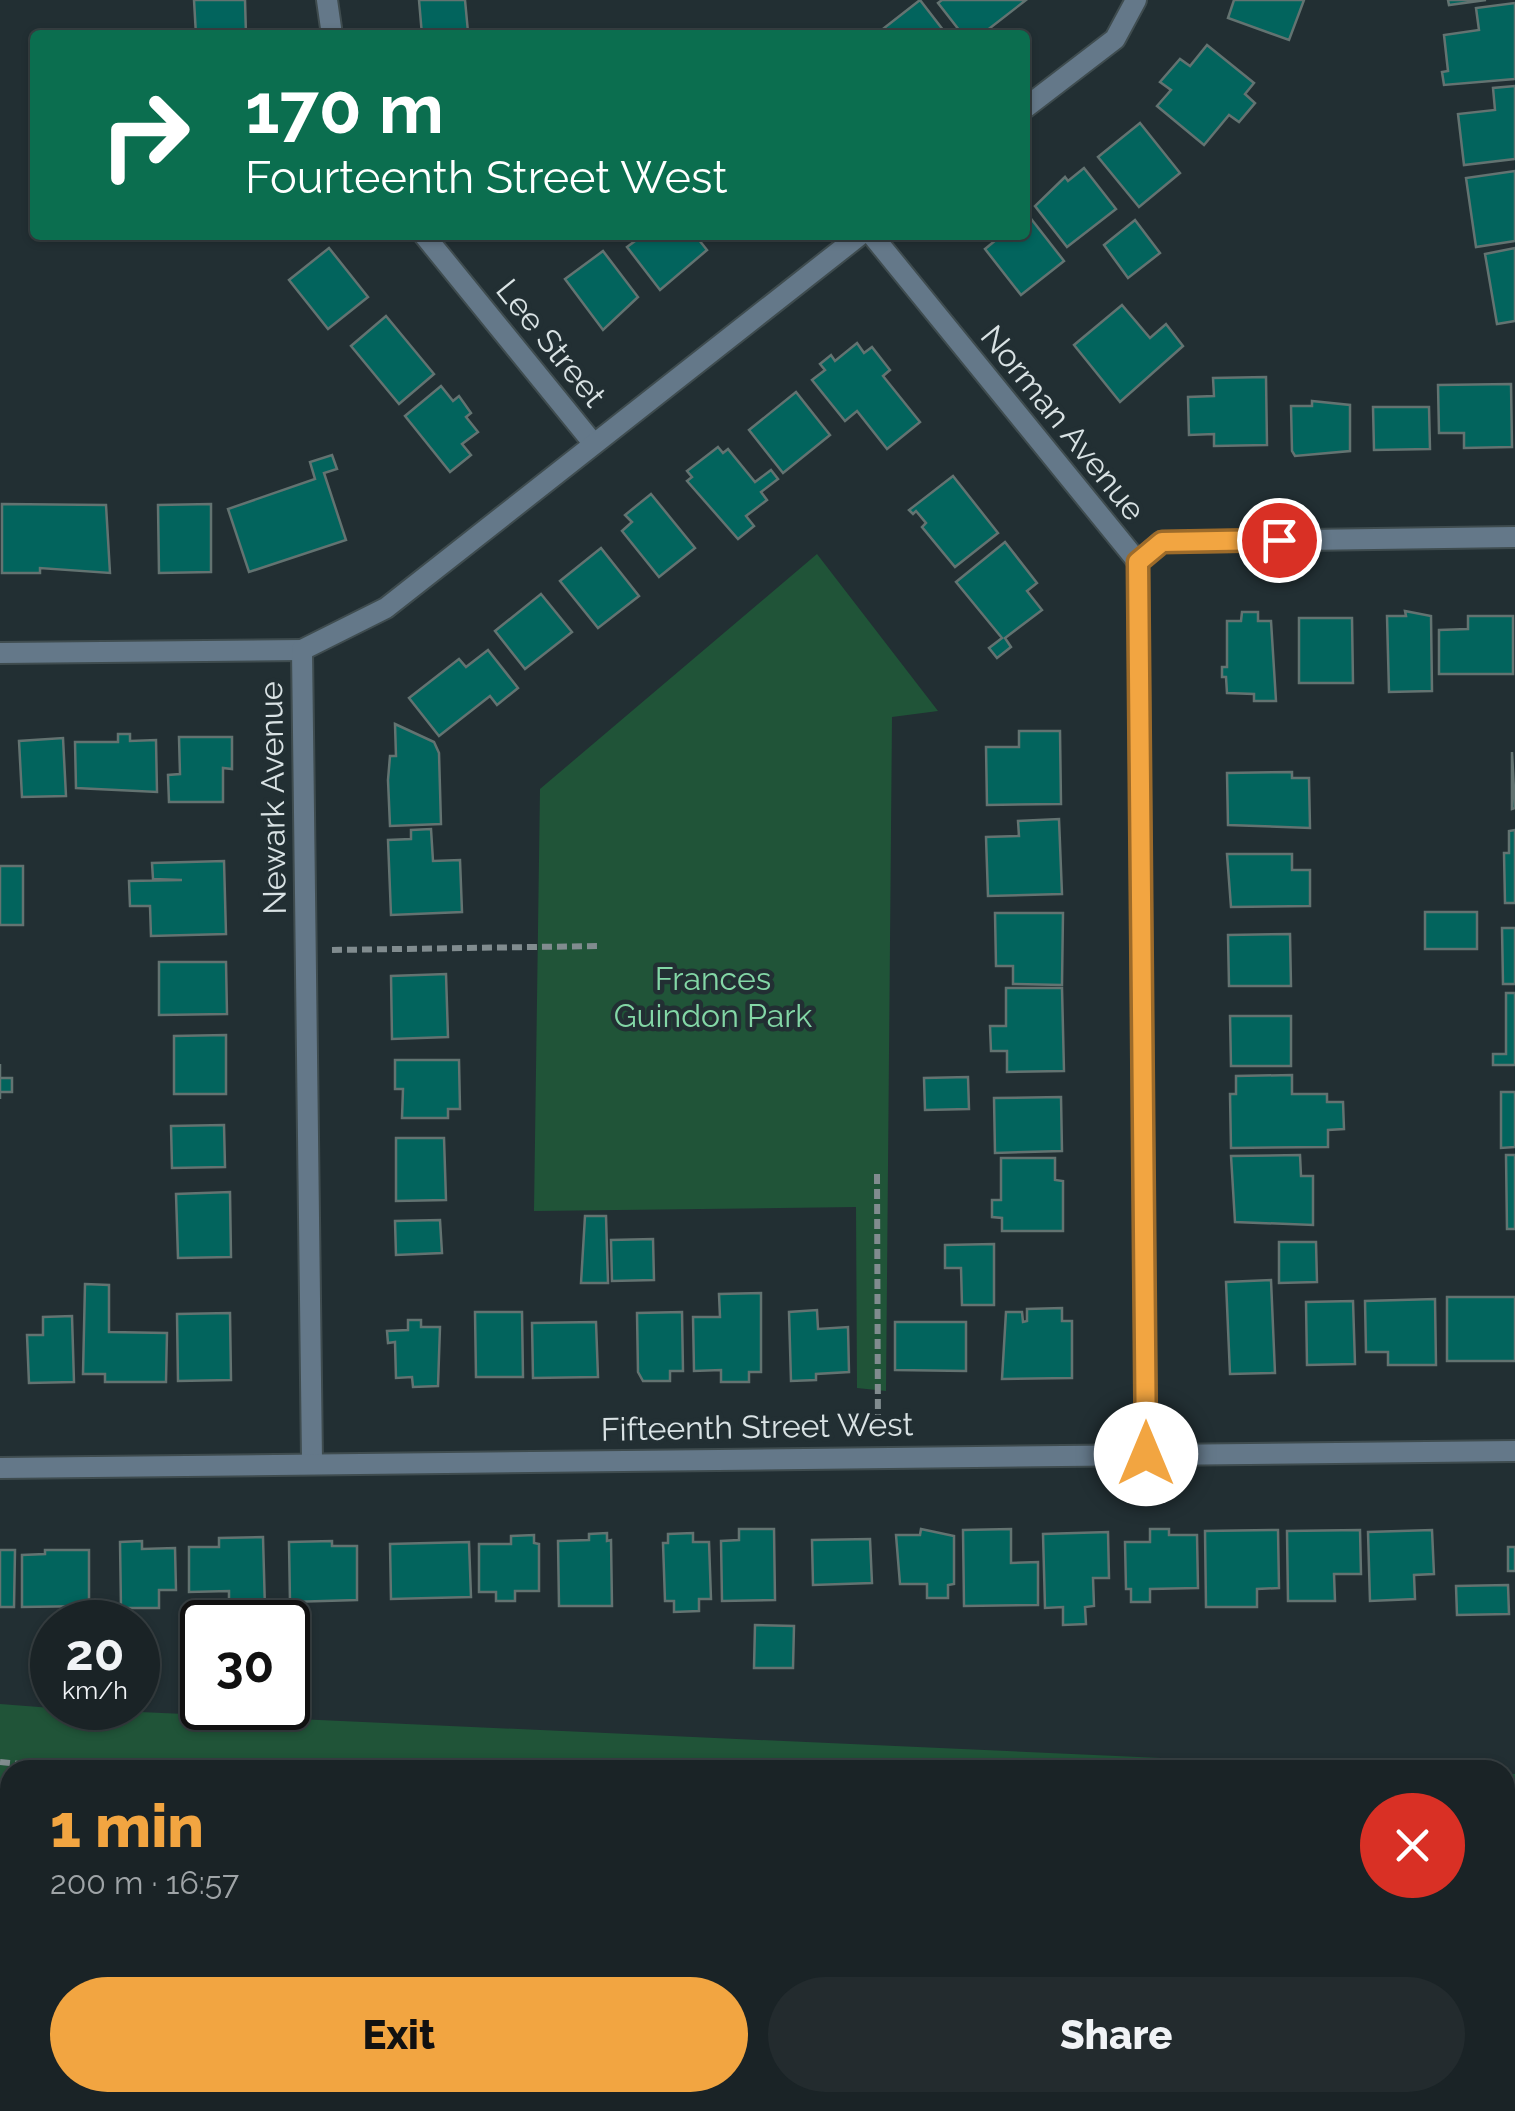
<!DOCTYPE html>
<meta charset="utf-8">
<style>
body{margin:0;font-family:Raleway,sans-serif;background:#232b2e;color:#f1f3f6;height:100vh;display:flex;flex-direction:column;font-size:38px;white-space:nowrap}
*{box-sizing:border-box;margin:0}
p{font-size:32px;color:#9fa4a7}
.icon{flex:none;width:55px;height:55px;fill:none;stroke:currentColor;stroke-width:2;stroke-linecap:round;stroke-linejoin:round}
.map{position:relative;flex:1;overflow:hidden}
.drawer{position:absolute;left:0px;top:1760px;width:1515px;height:352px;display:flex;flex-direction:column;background:#1a2326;border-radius:30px 30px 0 0;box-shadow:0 2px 8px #0004,0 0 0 2px #384043}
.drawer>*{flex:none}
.guide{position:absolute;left:30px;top:30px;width:1000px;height:210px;border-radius:10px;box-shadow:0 2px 8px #0004,0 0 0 2px #384043;background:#0b6e4f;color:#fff;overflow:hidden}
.speed{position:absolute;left:30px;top:1600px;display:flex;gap:20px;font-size:50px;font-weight:700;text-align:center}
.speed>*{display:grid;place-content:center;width:130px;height:130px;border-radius:50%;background:#1a2326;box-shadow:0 2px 8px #0004,0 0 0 2px #384043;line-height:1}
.speed small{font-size:25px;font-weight:400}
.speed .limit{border:5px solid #111;border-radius:15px;background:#fff;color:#111}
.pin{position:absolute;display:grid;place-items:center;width:85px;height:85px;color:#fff;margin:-42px;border:5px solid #fff;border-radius:50%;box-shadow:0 2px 10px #0007}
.me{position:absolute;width:110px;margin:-55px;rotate:0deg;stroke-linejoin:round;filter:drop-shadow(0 0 8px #0008)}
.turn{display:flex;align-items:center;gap:35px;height:210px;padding:0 50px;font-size:45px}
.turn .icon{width:130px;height:130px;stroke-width:2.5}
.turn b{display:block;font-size:70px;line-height:85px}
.round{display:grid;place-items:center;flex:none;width:105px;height:105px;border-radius:52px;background:#232b2e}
.headline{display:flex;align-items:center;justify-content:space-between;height:170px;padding:0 50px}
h1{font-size:60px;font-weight:800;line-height:75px;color:#f2a541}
.button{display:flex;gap:20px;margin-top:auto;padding:20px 50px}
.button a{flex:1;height:115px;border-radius:60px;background:#f2a541;color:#111;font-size:40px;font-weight:800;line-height:115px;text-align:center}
.button a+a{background:#232b2e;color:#f1f3f6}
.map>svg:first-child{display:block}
.built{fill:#263b41}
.green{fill:#205438}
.building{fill:#02645d;stroke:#637371;stroke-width:2.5}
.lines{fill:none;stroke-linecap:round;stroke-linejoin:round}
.street-casing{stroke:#3f4c4f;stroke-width:24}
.path{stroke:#818c8f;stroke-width:6;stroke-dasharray:10 5;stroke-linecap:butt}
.street{stroke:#647889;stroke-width:20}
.route-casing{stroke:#9d6b2a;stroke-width:25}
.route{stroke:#f2a541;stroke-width:18}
.labels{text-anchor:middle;stroke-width:9;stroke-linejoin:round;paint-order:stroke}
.street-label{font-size:32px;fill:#d9e2e4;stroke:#222f33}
.park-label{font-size:32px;fill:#83d7a6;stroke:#222f33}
</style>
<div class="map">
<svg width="1515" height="2111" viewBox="0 0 1515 2111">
<rect width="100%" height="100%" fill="#222f33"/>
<!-- built -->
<polygon class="built" points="1515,1905 1515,2111 901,2111 901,2103 1505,2102 1505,1962 1509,1962"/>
<!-- green -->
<g class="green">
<polygon points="817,554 938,711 892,717 886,1391 857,1388 856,1207 534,1211 540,789"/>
<polygon points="0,1704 52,1708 1426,1770 10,1770 10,1895 0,1894"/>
<polygon points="1505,1774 1515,1774 1515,1905 1509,1962 1505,1962"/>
</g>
<!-- building -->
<g class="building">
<polygon points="194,0 245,0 246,35 196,35"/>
<polygon points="419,0 465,0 468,32 422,35"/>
<polygon points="920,0 947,35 881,35 879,32"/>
<polygon points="942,0 1026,0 981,35 963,35 938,3"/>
<polygon points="1234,0 1304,0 1289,40 1228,18"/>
<polygon points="1448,0 1486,0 1449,5"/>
<polygon points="1515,3 1515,79 1444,85 1442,72 1448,71 1444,35 1479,30 1476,8"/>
<polygon points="1207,45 1254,83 1245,94 1255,103 1239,122 1229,115 1204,145 1157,106 1171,90 1160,82 1180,59 1190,66"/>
<polygon points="1515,86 1515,159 1464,165 1458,114 1495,110 1493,88"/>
<polygon points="1140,123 1180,173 1139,207 1098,157"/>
<polygon points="1084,168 1116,209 1067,247 1035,206 1065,177 1068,181"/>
<polygon points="1515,171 1515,241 1476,247 1466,178"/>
<polygon points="1025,211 1064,261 1021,295 985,249 1002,235 1025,235"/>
<polygon points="1135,220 1160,253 1128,278 1104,245"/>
<polygon points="629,235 695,235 707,250 660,290 627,247 635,241"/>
<polygon points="329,248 368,297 328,329 289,280"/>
<polygon points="1515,248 1515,321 1497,324 1485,254"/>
<polygon points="603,251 638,297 603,330 565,279"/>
<polygon points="1122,305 1150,338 1166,324 1183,346 1120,402 1074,345"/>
<polygon points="386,316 434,374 399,404 351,346"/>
<polygon points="857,343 864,353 872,347 890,370 883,376 920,422 887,449 857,411 845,421 812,380 825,370 820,364 831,355 835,361"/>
<polygon points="1266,377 1267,445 1214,446 1214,434 1189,435 1188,397 1214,396 1213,378"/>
<polygon points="1511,384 1512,447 1464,448 1464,433 1439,433 1438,385"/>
<polygon points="441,386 453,401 459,396 471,413 466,417 478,432 462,444 471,455 450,472 405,416"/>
<polygon points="796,392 830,435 783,473 749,430"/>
<polygon points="1312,401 1350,405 1350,451 1295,456 1292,451 1291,406 1312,406"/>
<polygon points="1373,407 1429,407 1430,449 1374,450"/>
<polygon points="718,447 723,453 728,449 755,482 771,470 778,479 761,492 767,500 746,516 754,526 738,539 687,481 692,477 687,471"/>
<polygon points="332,455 337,469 324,473 346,540 249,572 228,509 315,479 310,462"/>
<polygon points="953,476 998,533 955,567 922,527 926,523 916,511 913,514 909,510"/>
<polygon points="651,494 695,548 659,577 622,531 632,522 625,515"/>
<polygon points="2,504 106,505 110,573 40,568 40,573 2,573"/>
<polygon points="211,504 211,572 159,573 158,505"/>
<polygon points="1005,542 1037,583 1027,591 1042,610 1005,638 1011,647 997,658 989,648 1002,638 956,582"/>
<polygon points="601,548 639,596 598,628 560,581"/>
<polygon points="541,594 572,632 525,669 495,631"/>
<polygon points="1405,611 1431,616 1432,691 1389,692 1387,616 1406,616"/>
<polygon points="1242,612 1258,612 1258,621 1271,621 1276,701 1254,701 1254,694 1227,693 1226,677 1222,677 1222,667 1227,667 1227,621 1241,621"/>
<polygon points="1468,616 1513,616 1513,674 1439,674 1439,630 1468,629"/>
<polygon points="1299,618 1352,618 1353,683 1299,683"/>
<polygon points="488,650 518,688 497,705 490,696 439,736 409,698 459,659 466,667"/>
<polygon points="395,724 434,742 439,753 441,824 390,826 388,780 390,756 396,756"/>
<polygon points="1019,731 1060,731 1061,804 987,805 986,747 1019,747"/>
<polygon points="118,734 130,734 130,741 156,740 157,792 76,788 75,742 118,742"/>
<polygon points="179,737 232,737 232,769 223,768 223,802 169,802 168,775 180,774"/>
<polygon points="63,738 66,796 22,797 19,741"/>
<polygon points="1512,752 1515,808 1512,809"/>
<polygon points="1292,772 1292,778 1309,778 1310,828 1228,825 1227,773"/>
<polygon points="1059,819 1062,894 988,896 986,837 1019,836 1018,821"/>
<polygon points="431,829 433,861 460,860 462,912 391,915 388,840 411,839 411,830"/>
<polygon points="1515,830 1515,903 1505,903 1504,853 1509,853 1509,831"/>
<polygon points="1227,854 1292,854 1292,870 1310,870 1310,906 1231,907"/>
<polygon points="224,861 226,934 151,936 150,906 130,906 129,881 182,880 153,879 152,863"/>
<rect x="0" y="866" width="23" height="59"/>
<rect x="1425" y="912" width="52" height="37"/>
<polygon points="995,913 1063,913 1062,985 1013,984 1013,966 996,966"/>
<polygon points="1502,928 1515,928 1515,984 1503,984"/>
<polygon points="1290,934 1291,986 1229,986 1228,935"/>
<polygon points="159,962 226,962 227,1014 159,1015"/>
<polygon points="446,974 448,1037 392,1039 391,976"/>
<polygon points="1006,988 1062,988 1064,1071 1007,1072 1007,1051 991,1051 990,1026 1006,1026"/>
<polygon points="1506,993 1515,993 1515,1065 1493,1065 1493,1054 1506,1054"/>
<polygon points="1230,1016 1291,1016 1291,1066 1231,1066"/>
<polygon points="226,1035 226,1094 174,1094 174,1036"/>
<polygon points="395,1060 459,1060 460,1109 448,1109 448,1118 402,1118 403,1089 395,1089"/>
<polygon points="0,1064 0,1078 12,1078 12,1092 0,1092 0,1099"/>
<polygon points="1292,1075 1292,1094 1327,1094 1327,1102 1343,1102 1344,1129 1328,1130 1328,1147 1231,1148 1230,1094 1236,1094 1236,1076"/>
<polygon points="968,1077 969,1109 925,1110 924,1078"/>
<polygon points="1501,1092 1515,1092 1515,1147 1501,1148"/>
<polygon points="1061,1097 1062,1151 995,1153 994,1098"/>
<polygon points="224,1125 225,1167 172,1168 171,1126"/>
<polygon points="396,1138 444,1138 446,1200 396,1201"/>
<polygon points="1300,1155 1301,1176 1313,1176 1313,1225 1235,1222 1231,1156"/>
<polygon points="1506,1155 1515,1155 1515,1229 1507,1229"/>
<polygon points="1001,1158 1055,1158 1055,1180 1063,1181 1063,1231 1002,1231 1002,1218 992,1217 992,1200 1001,1200"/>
<polygon points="230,1192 231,1257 178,1258 176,1194"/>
<polygon points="585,1216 606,1216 608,1283 581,1283"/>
<polygon points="440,1220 442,1253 396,1255 395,1221"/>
<polygon points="653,1239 654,1280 612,1281 611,1240"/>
<polygon points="1279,1242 1316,1242 1317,1282 1279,1283"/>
<polygon points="994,1244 994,1305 962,1305 961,1268 945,1268 945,1245"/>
<polygon points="1271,1280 1275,1373 1230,1374 1226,1282"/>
<polygon points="85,1284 109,1285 109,1332 167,1333 166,1382 105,1382 105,1374 83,1374"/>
<polygon points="761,1293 761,1372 749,1372 749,1382 721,1382 721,1370 694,1371 693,1317 720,1317 719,1294"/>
<rect x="1447" y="1297" width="68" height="64"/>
<polygon points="1435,1299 1436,1365 1388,1365 1388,1352 1366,1352 1365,1301"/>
<polygon points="1353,1301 1355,1364 1307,1365 1306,1302"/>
<polygon points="1062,1308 1062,1321 1072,1321 1072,1378 1002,1379 1006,1312 1022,1312 1023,1322 1027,1321 1027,1309"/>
<polygon points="817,1310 818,1329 848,1327 849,1372 816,1374 816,1380 791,1381 789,1312"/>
<polygon points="475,1312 522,1312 523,1377 476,1377"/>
<polygon points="682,1312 683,1371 670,1371 670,1381 643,1381 638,1372 637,1313"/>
<polygon points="230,1313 231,1380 178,1381 177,1314"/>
<polygon points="72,1316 74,1382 29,1383 27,1335 43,1335 43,1317"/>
<polygon points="408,1320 421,1320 421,1327 440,1327 438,1386 413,1387 412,1377 396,1378 395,1342 388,1343 387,1331 408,1330"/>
<polygon points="596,1322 598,1377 533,1378 532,1323"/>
<polygon points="895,1322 966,1322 966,1371 895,1370"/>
<polygon points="739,1529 774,1529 775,1600 722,1601 721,1541 739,1540"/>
<polygon points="921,1529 954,1536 954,1584 948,1585 948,1598 927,1598 927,1584 900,1584 896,1535 920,1535"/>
<polygon points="1011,1529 1011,1563 1038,1562 1038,1605 964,1606 963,1530"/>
<polygon points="1150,1529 1169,1529 1169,1535 1197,1535 1198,1588 1150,1589 1150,1602 1131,1602 1131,1589 1126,1589 1125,1542 1150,1542"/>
<polygon points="1278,1530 1279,1588 1257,1589 1257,1607 1206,1607 1205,1531"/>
<polygon points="1360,1530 1361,1574 1334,1574 1335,1601 1288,1601 1287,1531"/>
<polygon points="1432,1530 1434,1574 1414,1575 1415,1599 1370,1601 1368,1532"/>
<polygon points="1108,1532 1109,1578 1093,1578 1094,1606 1085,1607 1086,1624 1063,1625 1063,1607 1045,1608 1043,1534"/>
<polygon points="607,1533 607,1541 611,1540 612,1606 559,1606 558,1541 589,1540 589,1534"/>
<polygon points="693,1533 693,1542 709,1542 711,1599 699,1599 699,1611 674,1612 674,1601 665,1601 663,1543 668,1543 668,1534"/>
<polygon points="534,1535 534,1543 539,1544 539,1591 515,1591 515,1601 496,1601 496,1592 479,1592 479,1544 511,1544 511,1536"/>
<polygon points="263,1537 265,1609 229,1610 229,1591 189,1592 189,1547 219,1547 219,1538"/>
<polygon points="870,1539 872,1583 813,1585 812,1540"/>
<polygon points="142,1541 142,1549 175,1548 176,1590 159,1590 159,1608 121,1608 120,1542"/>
<polygon points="332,1541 332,1546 357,1546 357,1600 290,1602 289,1542"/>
<polygon points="469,1542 471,1597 391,1599 390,1544"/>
<rect x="1508" y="1547" width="7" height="24"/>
<polygon points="0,1550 15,1550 14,1607 0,1607"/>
<polygon points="45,1550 89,1550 89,1606 22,1607 22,1555 45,1554"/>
<polygon points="1508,1585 1509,1614 1457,1615 1456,1586"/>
<polygon points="755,1625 794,1626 793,1668 754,1668"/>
<polygon points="0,1906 10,1906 10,1952 0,1951"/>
<polygon points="181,2102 233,2102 233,2110 181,2111"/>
<polygon points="722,2104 723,2111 647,2111 647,2108"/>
</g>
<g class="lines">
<!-- street casing -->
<g class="street-casing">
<g id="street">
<polyline points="327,0 332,35"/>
<polyline points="1025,108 1115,39 1136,0"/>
<polyline points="424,235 593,443"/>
<polyline points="872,235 1138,562 1146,1454"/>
<polyline points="1138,562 1161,542 1515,537"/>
<polyline points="0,653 302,650"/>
<polyline points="312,1461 302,650 386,608 860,235"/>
<polyline points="0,1468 1515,1451"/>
<polyline points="0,2094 10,2095"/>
<polyline points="30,2102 44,2111"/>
</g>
</g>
<!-- path -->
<g class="path">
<polyline points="332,950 600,946"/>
<polyline points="877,1174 878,1435"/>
<polyline points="0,1762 77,1770"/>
<polyline points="1505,1788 1515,1787"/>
</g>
<!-- street -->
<use href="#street" class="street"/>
</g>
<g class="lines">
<!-- route casing -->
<g class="route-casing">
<polyline id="route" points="1146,1454 1138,562 1162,542 1279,540"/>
</g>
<!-- route -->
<use href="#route" class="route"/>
</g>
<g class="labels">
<!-- street labels -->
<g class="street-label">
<text transform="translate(551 343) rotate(51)" y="11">Lee Street</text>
<text transform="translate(1063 423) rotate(51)" y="11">Norman Avenue</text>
<text transform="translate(273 798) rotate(-91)" y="11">Newark Avenue</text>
<text transform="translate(757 1427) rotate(-1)" y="11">Fifteenth Street West</text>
</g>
<!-- park labels -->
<g class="park-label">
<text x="713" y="990">Frances<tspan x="713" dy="37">Guindon Park</tspan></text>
</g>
</g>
</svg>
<div class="speed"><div>20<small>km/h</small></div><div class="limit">30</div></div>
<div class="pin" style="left:1279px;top:540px;background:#d93025"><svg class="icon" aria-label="arrive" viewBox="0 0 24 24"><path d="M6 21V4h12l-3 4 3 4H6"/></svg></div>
<svg class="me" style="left:1146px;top:1454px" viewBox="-20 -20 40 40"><circle r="19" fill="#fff"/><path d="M0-13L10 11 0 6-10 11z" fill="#f2a541"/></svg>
<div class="guide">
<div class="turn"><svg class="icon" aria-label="right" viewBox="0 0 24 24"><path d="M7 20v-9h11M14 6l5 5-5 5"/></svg><div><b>170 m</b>Fourteenth Street West</div></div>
</div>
<section class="drawer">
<div class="headline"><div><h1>1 min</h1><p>200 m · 16:57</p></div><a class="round" style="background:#d93025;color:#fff"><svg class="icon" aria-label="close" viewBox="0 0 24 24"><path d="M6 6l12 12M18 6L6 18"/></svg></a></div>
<div class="button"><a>Exit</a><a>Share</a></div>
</section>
</div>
